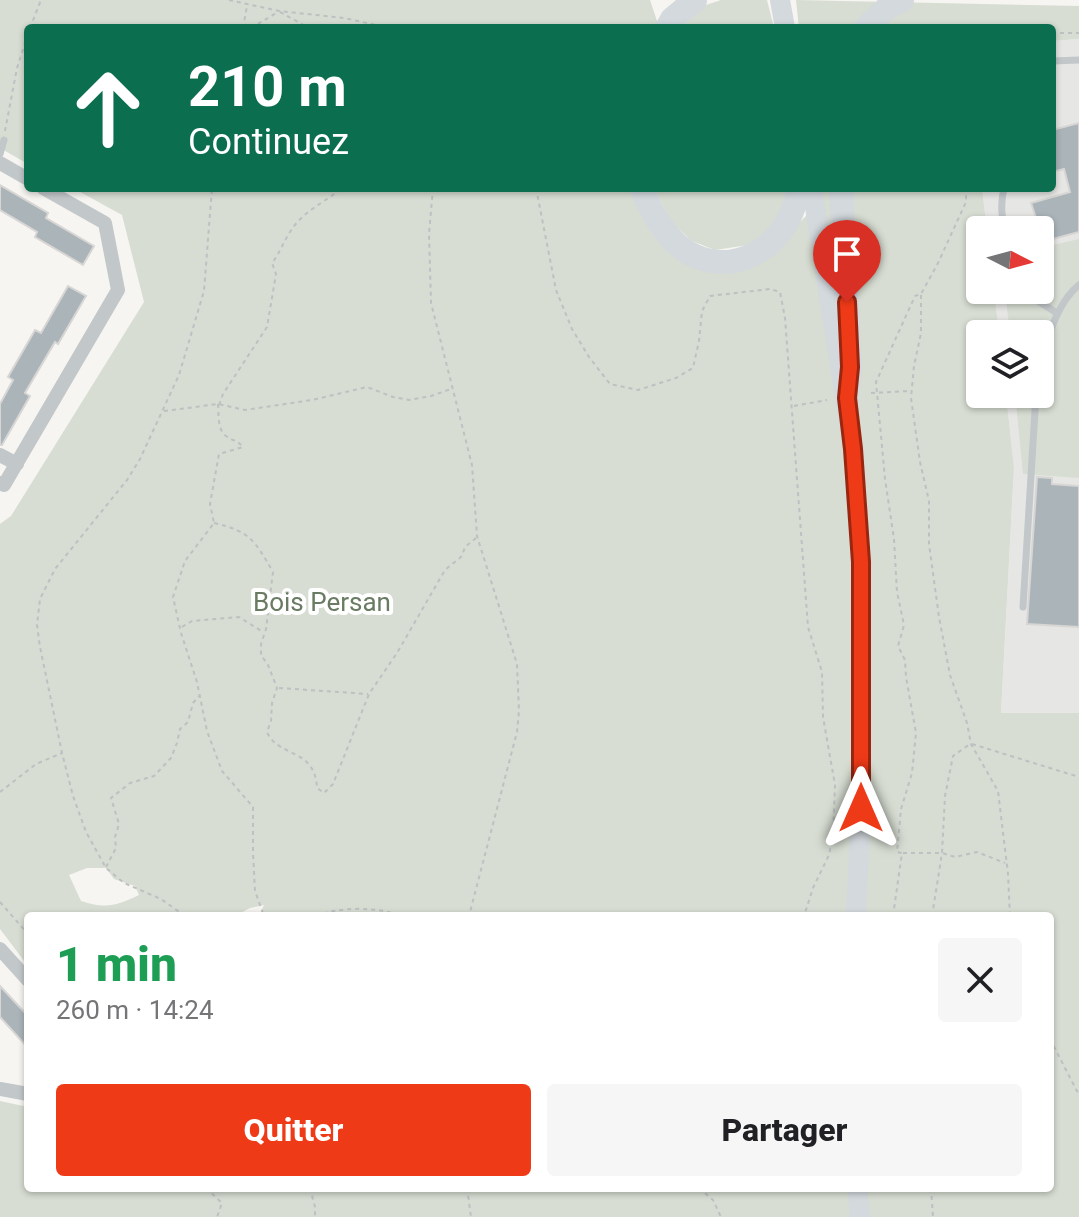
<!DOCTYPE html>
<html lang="fr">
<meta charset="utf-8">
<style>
body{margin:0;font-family:Roboto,sans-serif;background:#f6f6f6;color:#202124;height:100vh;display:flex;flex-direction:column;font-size:30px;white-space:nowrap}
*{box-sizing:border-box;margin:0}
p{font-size:26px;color:#757577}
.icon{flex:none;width:44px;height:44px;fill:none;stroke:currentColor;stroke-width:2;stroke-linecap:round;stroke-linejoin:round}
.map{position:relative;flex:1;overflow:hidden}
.details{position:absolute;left:24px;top:912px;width:1030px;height:280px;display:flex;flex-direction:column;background:#fff;border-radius:8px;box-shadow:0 2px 6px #0004}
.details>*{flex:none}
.hud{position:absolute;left:24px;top:24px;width:1032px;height:168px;border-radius:8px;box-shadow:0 2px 6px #0004;background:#0b6e4f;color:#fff;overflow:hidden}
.needle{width:52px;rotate:96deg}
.tools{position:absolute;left:966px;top:216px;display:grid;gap:16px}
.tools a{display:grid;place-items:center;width:88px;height:88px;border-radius:8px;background:#fff;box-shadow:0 2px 6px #0004;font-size:40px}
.pin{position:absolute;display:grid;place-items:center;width:68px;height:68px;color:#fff;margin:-82px -34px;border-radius:50% 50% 50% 0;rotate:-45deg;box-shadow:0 0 8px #0007}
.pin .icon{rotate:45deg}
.me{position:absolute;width:88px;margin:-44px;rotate:0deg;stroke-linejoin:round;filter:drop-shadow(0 0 6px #0008)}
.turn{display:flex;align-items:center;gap:28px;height:168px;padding:0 32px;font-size:36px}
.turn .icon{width:104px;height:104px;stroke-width:2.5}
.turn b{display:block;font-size:56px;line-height:68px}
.round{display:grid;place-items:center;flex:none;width:84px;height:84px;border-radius:8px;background:#f6f6f6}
.head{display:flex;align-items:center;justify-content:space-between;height:136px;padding:0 32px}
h1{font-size:48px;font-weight:800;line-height:60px;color:#1e9e55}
.cta{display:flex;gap:16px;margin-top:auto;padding:16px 32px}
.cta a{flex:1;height:92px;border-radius:8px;background:#ef3a18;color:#fff;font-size:32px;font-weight:800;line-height:92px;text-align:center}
.cta a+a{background:#f6f6f6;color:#202124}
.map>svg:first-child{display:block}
.built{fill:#e6e7e5}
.green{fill:#d7ddd2;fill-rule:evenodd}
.building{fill:#abb5b9;stroke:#d7d6d4;stroke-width:2}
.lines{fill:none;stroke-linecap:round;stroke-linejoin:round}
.path{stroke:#bec0c2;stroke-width:2;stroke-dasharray:4 4;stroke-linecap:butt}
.lane{stroke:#c2c7ca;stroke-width:7}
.street{stroke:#c2c7ca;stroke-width:14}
.secondary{stroke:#d3d9dd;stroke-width:20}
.highway{stroke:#d3d9dd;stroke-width:24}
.route-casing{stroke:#9b2610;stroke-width:20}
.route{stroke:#ef3a18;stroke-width:14}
.labels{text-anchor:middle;stroke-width:8;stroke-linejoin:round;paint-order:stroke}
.park-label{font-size:26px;fill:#697b62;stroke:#fff}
</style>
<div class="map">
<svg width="1079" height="1217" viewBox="0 0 1079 1217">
<rect width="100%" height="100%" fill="#f6f5f1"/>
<!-- built -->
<polygon class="built" points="1079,39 1079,713 1001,713 1014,467 1006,394 1040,394 1040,334 999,334 994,290 1040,290 1040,230 987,230 982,188 1052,188 1052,41"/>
<!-- green -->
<g class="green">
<polygon points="0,0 650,0 659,27 28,28 28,164 0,148"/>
<polygon points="721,0 767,0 774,28 680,28 706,5"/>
<polygon points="796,0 1079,6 1079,39 1052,41 1052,28 799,28"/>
<path d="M 73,188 L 633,188 L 671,250 L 764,258 L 820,202 L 818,188 L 982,188 L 987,230 L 980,230 L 980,290 L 994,290 L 999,334 L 980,334 L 980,394 L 1006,394 L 1014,467 L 1001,713 L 1079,713 L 1079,1217 L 0,1217 L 0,1101 L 28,1107 L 28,1188 L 1050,1188 L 1050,916 L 259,916 L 264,905 L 250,908 L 235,916 L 28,916 L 28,966 L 0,929 L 0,524 L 11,516 L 144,302 L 122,215 ZM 87,868 L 106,868 L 114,879 L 135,886 L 139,895 C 116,906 106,909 81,901 L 69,875 Z"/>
<polygon points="654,188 786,188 784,208 769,233 748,245 715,250 692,241 671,222"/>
<polygon points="1079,239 1079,478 1023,474 1015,394 1040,394 1040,334 1010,334 1006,299 1012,290 1040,290 1040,248"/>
</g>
<!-- building -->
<g class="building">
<polygon points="1079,123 1079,232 1042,242 1040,230 1031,203 1070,192 1064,169 1052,172 1052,130"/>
<polygon points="0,185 48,213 46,218 94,246 83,265 35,237 37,232 0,210"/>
<polygon points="68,286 86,296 58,344 55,342 25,393 30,396 2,445 0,445 0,404 13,380 8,377 35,330 41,333"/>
<polygon points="1037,477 1052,478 1052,484 1079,486 1079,627 1027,624"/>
<polygon points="0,986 28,1016 28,1048 0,1017"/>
</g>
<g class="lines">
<!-- path -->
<g class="path">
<polyline points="229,0 279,11 344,18 390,28"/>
<polyline points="280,12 309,28"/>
<polyline points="30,28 41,0"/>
<polyline points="243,28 247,6"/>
<polyline points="251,28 278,12"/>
<polyline points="1052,33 1079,33"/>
<polyline points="5,131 17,68 28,34"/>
<polyline points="433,188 429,234 431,303 472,465 477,536 517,664 519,711 517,732 469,916"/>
<polyline points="536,188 556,290 572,329 589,357 610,384 638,390 676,378 693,368 699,341 702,311 710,296 770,289 780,292 785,318 808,627 822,672 823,717 835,785 833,836 829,855 813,888 804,916"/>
<polyline points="921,295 921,333 914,366 911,398 920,462 929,501 929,544 939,617 950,675 967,723 971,744 998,791 1008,874 1010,916"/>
<polyline points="871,393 910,391"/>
<path d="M 218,404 C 219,415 217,429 226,436 C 233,441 237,440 243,447 L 219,454 L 210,504 L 214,523 L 185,561 L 173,597 L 181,633 L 197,682 L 207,731 L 222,771 L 253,807 L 253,853 L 255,891 L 264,916"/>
<path d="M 219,405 L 223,394 L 267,327 L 276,274 L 272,263 C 280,253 284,240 292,229 C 304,211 325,202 342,188"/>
<polyline points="794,406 827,400"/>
<polyline points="164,411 218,404 245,410 312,400 367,387 393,397 409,400 431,396 451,389"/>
<path d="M 214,523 C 250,531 255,541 273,572 L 266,629 L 261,644 L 261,655 L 268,665 L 277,688 L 272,703 L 271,721 L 267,732 C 278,758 315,747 317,788 L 324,793 L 333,784 L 369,694 L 397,653 L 445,570 L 462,556 L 465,547 L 476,538"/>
<polyline points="182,627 192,621 239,617 263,632"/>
<polyline points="279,688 368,694"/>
<polyline points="972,744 1079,777"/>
<polyline points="0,792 36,764 62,753"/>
<polyline points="903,853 942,853 955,857 977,852 1005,863"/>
<polyline points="106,867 116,848 115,837 119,824 111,798 130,783 154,776 171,758 177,743 180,729 188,722 193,703 199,696"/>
<polyline points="0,902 28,934"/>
<polyline points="185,916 161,899 124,883 106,868 86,832 73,796 62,753 40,647 37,625 40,599 55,569 127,480 140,459 179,375 204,291 212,188"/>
<path d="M 316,916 C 343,906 376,907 404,916"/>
<polyline points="893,916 902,853 897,852 901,809 912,773 916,733 906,677 905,660 898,646 904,625 897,592 894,539 885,479 876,382 915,296 921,294 938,263 966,202 966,188"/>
<polyline points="932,916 942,853 945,796 953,756 970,744"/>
<polyline points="1050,1039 1079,1095"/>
<polyline points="206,1188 222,1203 217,1217"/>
<polyline points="310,1188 315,1207 315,1217"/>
<polyline points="467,1188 471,1217"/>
<polyline points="699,1188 713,1200 721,1217"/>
<polyline points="931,1188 933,1217"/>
</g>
<!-- lane -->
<g class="lane">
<polyline points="1052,61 1079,60"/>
<polyline points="0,154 4,140"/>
<path d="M 1004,188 C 1001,202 1000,216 1006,230"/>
<polyline points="1026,290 1027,294 1057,313"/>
<path d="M 1040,359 C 1050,334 1057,303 1079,285"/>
<polyline points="1023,607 1036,394"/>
</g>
<!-- street -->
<g class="street">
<polyline points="0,163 28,179"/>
<polyline points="0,455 17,464"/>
<polyline points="0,483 4,485 118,290 105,223 43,188"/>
<polyline points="0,949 28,980"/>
<polyline points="0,1089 28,1094"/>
</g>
<!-- secondary -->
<g class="secondary">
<polyline points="780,0 785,28"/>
<polyline points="812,188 853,449 861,562 861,808 856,916"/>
<polyline points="857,1188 860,1217"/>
</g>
<!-- highway -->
<g class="highway">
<polyline points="667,28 672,19 695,0"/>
<polyline points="866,28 888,7 902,0"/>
<path d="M 642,188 C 651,213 669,245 695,256 C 744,278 793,237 798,188"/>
<polyline points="841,188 850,367 847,398"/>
</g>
</g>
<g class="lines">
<!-- route casing -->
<g class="route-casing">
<polyline id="route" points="847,302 850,367 847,398 853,449 861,562 861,808"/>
</g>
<!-- route -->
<use href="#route" class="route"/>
</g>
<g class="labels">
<!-- park labels -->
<g class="park-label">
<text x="322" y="611">Bois Persan</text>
</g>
</g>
</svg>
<div class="tools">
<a><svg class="needle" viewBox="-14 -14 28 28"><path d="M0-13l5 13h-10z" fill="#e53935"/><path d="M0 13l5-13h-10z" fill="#757577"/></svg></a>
<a><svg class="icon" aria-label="layers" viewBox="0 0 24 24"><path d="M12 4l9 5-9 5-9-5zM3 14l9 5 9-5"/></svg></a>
</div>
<div class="pin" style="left:847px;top:302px;background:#d93025"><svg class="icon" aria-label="arrive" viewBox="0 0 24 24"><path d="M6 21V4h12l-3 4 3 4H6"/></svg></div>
<svg class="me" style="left:861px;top:808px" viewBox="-20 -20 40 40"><path d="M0-17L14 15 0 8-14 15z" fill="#ef3a18" stroke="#fff" stroke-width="4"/></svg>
<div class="hud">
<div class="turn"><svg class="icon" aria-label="ahead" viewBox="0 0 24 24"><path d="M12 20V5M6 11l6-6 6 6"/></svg><div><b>210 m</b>Continuez</div></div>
</div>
<section class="details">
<div class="head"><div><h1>1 min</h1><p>260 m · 14:24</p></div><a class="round"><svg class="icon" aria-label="close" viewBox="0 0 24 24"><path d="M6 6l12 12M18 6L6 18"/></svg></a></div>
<div class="cta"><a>Quitter</a><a>Partager</a></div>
</section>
</div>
